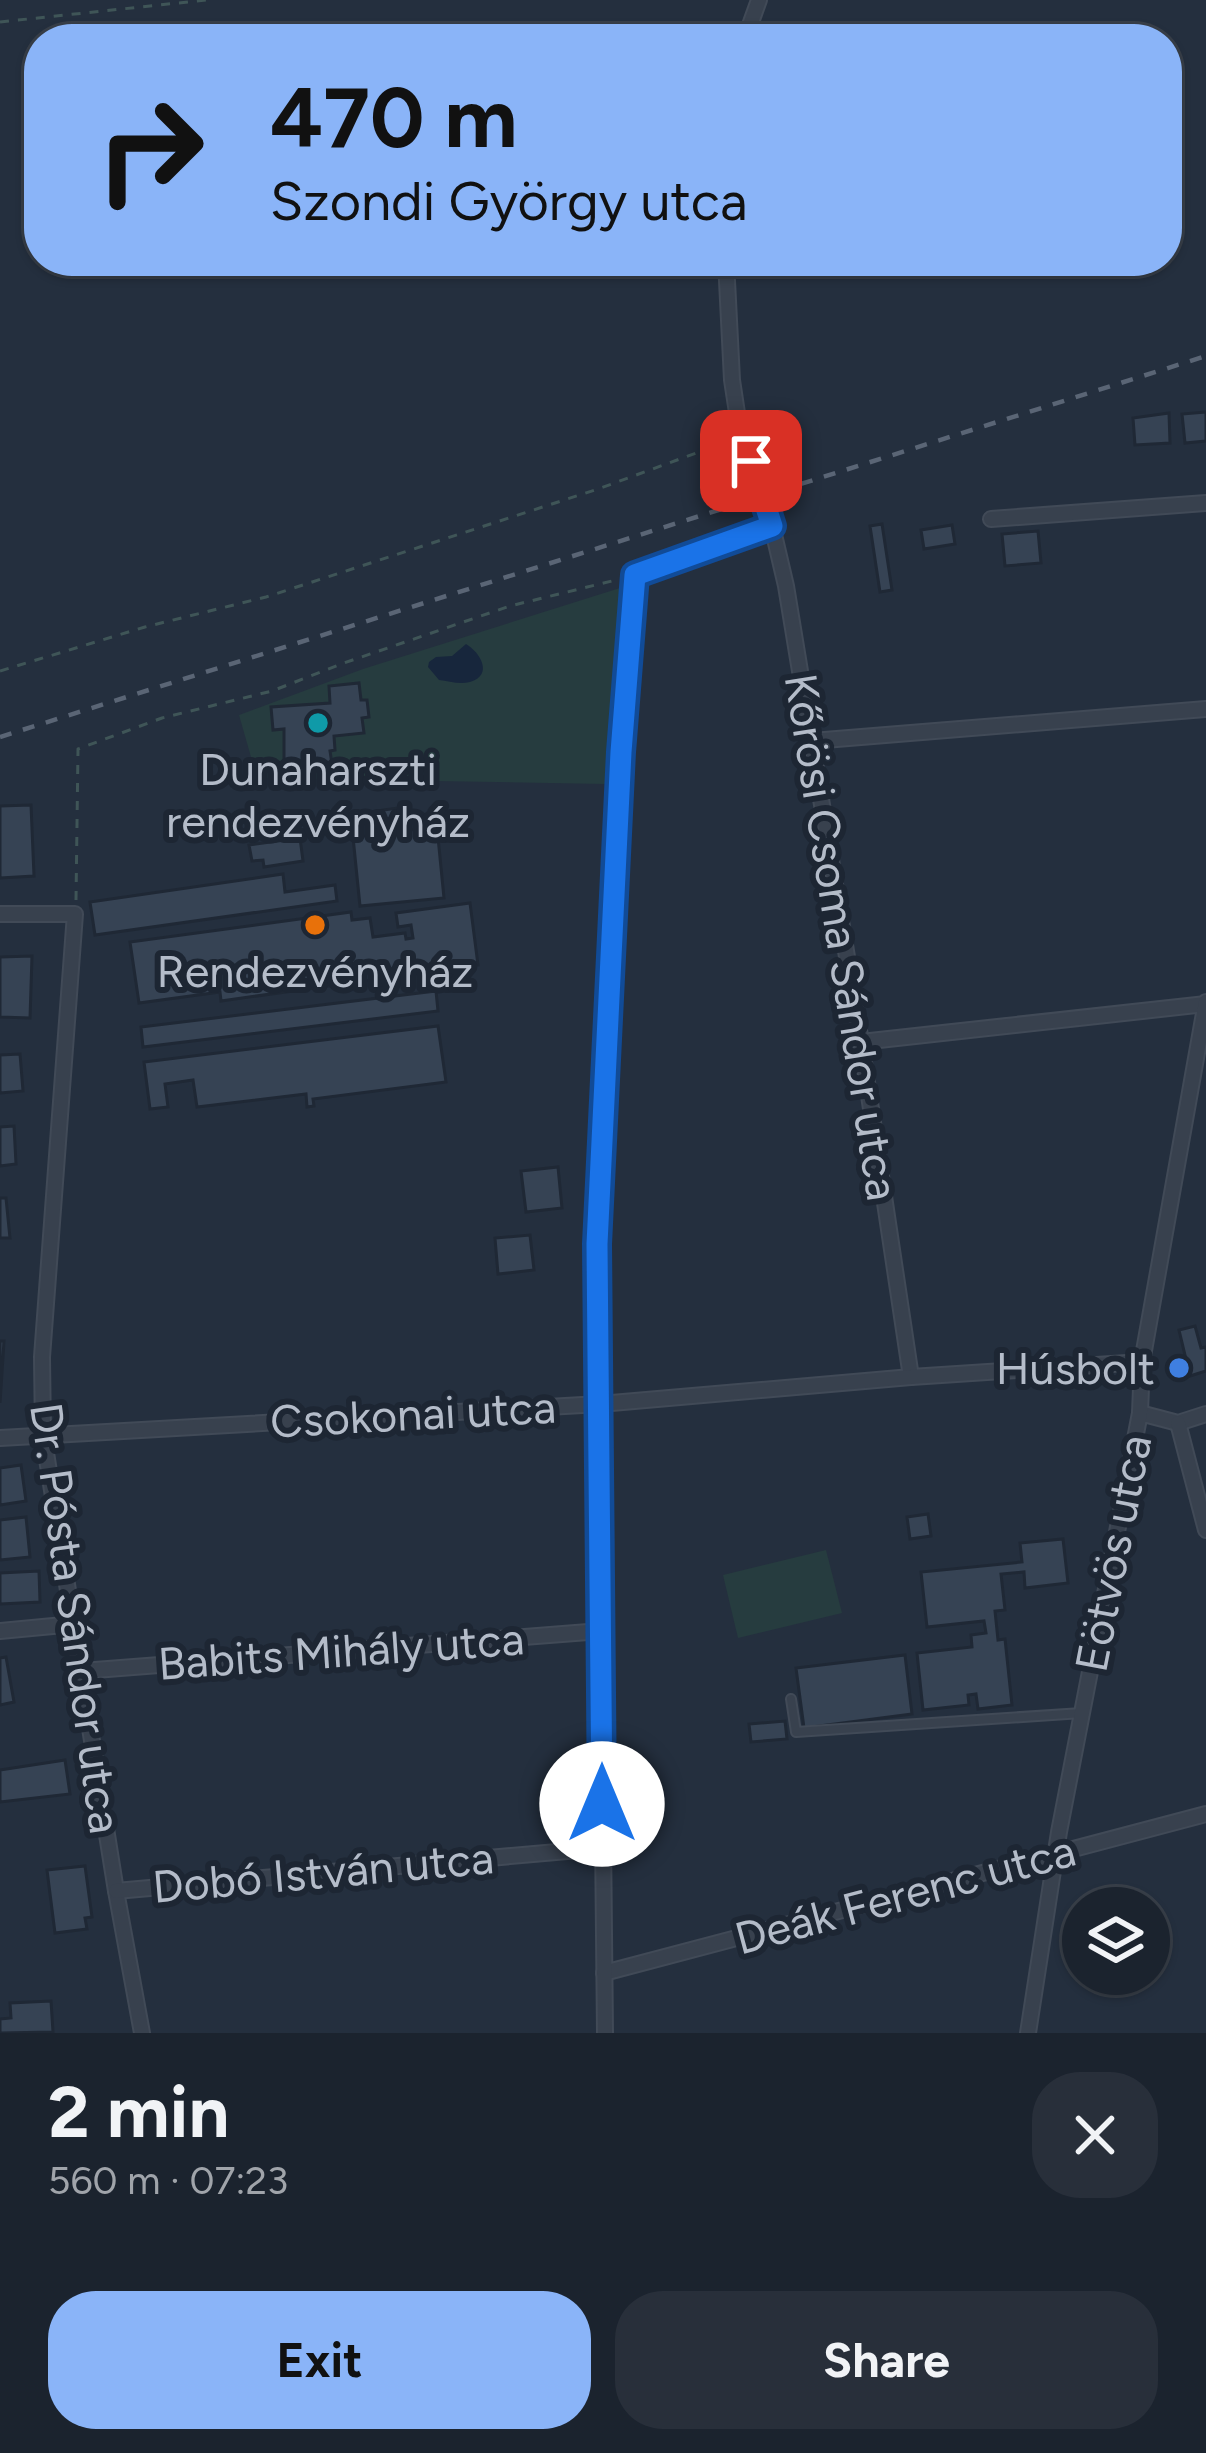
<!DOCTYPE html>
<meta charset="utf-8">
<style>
body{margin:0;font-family:Figtree,sans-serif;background:#282f3a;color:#f1f3f6;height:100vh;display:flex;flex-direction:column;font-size:45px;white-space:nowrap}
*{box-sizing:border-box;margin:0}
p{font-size:39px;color:#a0a4aa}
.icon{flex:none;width:66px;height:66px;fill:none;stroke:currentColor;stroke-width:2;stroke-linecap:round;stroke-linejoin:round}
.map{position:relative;height:2033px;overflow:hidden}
.details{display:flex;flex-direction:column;background:#1b232e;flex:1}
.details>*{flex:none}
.guide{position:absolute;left:24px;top:24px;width:1158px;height:252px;border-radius:48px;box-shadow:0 3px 9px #0004,0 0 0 3px #39404a;background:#8ab4f8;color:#111;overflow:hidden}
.buttons{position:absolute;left:1062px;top:1887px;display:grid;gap:24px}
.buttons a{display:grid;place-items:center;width:108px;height:108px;border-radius:50%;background:#1b232e;box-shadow:0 3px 9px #0004,0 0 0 3px #39404a;font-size:60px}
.pin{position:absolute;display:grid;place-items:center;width:102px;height:102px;color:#fff;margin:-51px;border-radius:24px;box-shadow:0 6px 18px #0006}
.me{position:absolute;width:132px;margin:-66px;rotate:0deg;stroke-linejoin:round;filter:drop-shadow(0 0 9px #0008)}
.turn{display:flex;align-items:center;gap:42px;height:252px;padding:0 48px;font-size:54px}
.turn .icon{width:156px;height:156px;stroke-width:2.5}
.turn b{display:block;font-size:84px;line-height:102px}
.round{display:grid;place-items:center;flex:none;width:126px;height:126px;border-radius:48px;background:#282f3a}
.head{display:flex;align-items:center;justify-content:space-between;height:204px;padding:0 48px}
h1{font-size:72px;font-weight:700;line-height:90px}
.cta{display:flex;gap:24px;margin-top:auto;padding:24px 48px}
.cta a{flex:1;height:138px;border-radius:48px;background:#8ab4f8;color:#111;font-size:48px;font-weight:700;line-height:138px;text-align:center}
.cta a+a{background:#282f3a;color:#f1f3f6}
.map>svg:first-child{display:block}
.green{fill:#263c3f}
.water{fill:#17263c}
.building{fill:#364354;stroke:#1f2835;stroke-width:3}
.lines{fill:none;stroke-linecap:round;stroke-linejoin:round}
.service-casing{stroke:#414a57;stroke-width:12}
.minor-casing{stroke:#414a57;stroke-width:18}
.path{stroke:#3f5557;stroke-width:3;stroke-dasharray:9 9;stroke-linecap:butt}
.service{stroke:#38414e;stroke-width:8}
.minor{stroke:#38414e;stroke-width:14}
.rail{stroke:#5a6575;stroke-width:4.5;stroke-dasharray:12 12;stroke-linecap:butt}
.route-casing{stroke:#114b97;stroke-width:30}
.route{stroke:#1a73e8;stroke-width:21}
.culture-dot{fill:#0f9aa8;stroke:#1d2633;stroke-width:4.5}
.food-dot{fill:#e8710a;stroke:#1d2633;stroke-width:4.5}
.shop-dot{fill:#3f7fe0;stroke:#1d2633;stroke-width:4.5}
.labels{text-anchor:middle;stroke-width:12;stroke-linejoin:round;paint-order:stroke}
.poi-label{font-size:45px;fill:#b4bcc9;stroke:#1d2633}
.street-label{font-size:45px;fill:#b4bcc9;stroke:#1d2633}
</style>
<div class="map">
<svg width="1206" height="2033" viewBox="0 0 1206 2033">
<rect width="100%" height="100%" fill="#242f3e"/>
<!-- green -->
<g class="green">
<polygon points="620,588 605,784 257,778 239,715 363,669"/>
<polygon points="826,1550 842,1613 738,1638 723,1575"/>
</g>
<!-- water -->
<path class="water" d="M 466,644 C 480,652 494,675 470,682 C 460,685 448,681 439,680 L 428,667 L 429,662 L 436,657 L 452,656 Z"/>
<!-- building -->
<g class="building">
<polygon points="1206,412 1206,441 1185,443 1182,414"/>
<polygon points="1169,413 1170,443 1135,445 1133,418"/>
<polygon points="882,524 892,590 880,592 870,526"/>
<polygon points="952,525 955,544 924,549 921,530"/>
<polygon points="1038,531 1041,563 1005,566 1002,534"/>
<polygon points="359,683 361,700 367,700 369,717 362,718 364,733 334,736 335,750 330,751 332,764 284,768 284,729 273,730 271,707 330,703 329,686"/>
<polygon points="31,805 34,876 0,878 0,806"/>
<polygon points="407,807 409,830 437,827 444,898 360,906 353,837 385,834 383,810"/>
<polygon points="300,838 303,861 264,867 263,860 252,861 249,845"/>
<polygon points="283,874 285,892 335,885 337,901 95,935 90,902"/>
<polygon points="470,903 478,965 221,1001 220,992 139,1003 130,942 351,912 352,920 370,918 373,937 405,933 406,939 413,938 411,925 398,927 396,913"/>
<polygon points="32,956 30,1018 0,1017 0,957"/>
<polygon points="436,991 438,1011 143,1047 141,1027"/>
<polygon points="438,1026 446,1082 313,1099 314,1106 307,1107 306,1094 197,1107 193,1080 165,1084 168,1107 150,1109 144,1062"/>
<polygon points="20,1054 23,1091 0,1093 0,1055"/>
<polygon points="14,1126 16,1164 0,1166 0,1127"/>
<polygon points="558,1167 562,1208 526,1212 521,1171"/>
<polygon points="0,1198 6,1198 10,1238 0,1238"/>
<polygon points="530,1235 534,1270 498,1274 495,1238"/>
<polygon points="1195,1326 1201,1348 1206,1347 1206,1371 1190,1376 1179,1330"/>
<polygon points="0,1341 4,1341 0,1403"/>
<polygon points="1186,1361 1188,1370 1172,1375 1169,1366"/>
<polygon points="21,1465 26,1501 0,1505 0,1468"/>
<polygon points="928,1514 931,1536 910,1539 907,1517"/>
<polygon points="26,1517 30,1557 0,1560 0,1520"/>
<polygon points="1063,1539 1068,1583 1025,1588 1024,1572 1001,1574 1005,1610 995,1611 998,1640 1005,1639 1012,1705 978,1709 976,1694 968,1695 969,1705 923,1710 917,1653 972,1647 971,1635 986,1633 984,1621 927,1627 921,1572 1022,1562 1020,1543"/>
<polygon points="39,1571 40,1602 0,1604 0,1573"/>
<polygon points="905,1655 912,1714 804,1728 796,1668"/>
<polygon points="6,1657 14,1702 0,1705 0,1658"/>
<polygon points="785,1721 787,1739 751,1742 749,1724"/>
<polygon points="65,1760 70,1794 0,1802 0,1770"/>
<polygon points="85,1866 92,1917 85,1918 87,1929 55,1933 47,1870"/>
<polygon points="51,2001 53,2032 0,2033 0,2019 11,2018 10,2003"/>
</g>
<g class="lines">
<!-- service casing -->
<g class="service-casing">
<polyline id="service" points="791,1699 796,1732 1082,1713"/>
</g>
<!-- minor casing -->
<g class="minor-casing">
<g id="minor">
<polyline points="745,39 759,0"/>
<polyline points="726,261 732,380 737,413 741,436 772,526 786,586 861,1042 911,1377"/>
<polyline points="991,519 1206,503"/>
<polyline points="812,741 1206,709"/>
<polyline points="0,914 75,914 42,1357 43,1434 116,1891 142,2033"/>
<polyline points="861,1042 1206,1004"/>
<polyline points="1140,1413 1178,1423 1206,1414"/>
<polyline points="1178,1423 1206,1530"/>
<polyline points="0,1438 600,1404 911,1377 1142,1362"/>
<polyline points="0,1631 74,1624"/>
<polyline points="82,1671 601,1631"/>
<polyline points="116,1891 602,1848"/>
<polyline points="604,1973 1206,1814"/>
<polyline points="605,2033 597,1243 621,752 635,575 772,526"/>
<polyline points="1028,2033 1059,1832 1140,1413 1142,1362 1206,1002"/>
</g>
</g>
<!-- path -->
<g class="path">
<polyline points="0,22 206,0"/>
<polyline points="0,671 145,627 266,597 598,489 729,441"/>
<polyline points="76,900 78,749 162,718 272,691 344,663 510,606 616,580"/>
</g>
<!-- service -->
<use href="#service" class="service"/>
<!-- minor -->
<use href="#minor" class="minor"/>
<!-- rail -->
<polyline class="rail" points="0,737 1206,356"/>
</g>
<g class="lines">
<!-- route casing -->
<g class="route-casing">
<polyline id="route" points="602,1804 597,1244 621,752 635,575 772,526 751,461"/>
</g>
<!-- route -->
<use href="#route" class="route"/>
</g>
<!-- markers -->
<circle class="culture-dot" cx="318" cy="723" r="12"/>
<circle class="food-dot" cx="315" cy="925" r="12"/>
<circle class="shop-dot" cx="1179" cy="1368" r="12"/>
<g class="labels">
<!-- poi labels -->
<g class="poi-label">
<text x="318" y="785">Dunaharszti<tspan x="318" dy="52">rendezvényház</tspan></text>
<text x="315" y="987">Rendezvényház</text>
<text x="1155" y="1384" text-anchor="end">Húsbolt</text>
</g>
<!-- street labels -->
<g class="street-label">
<text transform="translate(842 937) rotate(81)" y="16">Kőrösi Csoma Sándor utca</text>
<text transform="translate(413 1414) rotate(-3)" y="16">Csokonai utca</text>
<text transform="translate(1113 1553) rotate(-79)" y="16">Eötvös utca</text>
<text transform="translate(76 1618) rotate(82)" y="16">Dr. Pósta Sándor utca</text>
<text transform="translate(341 1651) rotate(-4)" y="16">Babits Mihály utca</text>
<text transform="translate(323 1872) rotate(-5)" y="16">Dobó István utca</text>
<text transform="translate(905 1894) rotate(-15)" y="16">Deák Ferenc utca</text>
</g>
</g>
</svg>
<div class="buttons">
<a><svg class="icon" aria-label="layers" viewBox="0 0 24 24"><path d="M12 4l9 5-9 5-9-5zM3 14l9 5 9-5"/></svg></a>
</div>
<div class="pin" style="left:751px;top:461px;background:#d93025"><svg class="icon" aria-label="arrive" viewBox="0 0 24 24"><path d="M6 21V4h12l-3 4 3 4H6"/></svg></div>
<svg class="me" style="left:602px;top:1804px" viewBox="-20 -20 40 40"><circle r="19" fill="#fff"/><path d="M0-13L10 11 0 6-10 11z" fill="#1a73e8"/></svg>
<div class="guide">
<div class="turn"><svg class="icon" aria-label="right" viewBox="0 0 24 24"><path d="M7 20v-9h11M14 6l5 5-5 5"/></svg><div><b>470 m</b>Szondi György utca</div></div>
</div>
</div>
<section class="details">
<div class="head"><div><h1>2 min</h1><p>560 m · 07:23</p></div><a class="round"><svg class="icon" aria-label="close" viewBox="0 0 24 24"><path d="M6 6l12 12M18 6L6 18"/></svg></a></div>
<div class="cta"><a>Exit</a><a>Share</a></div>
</section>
